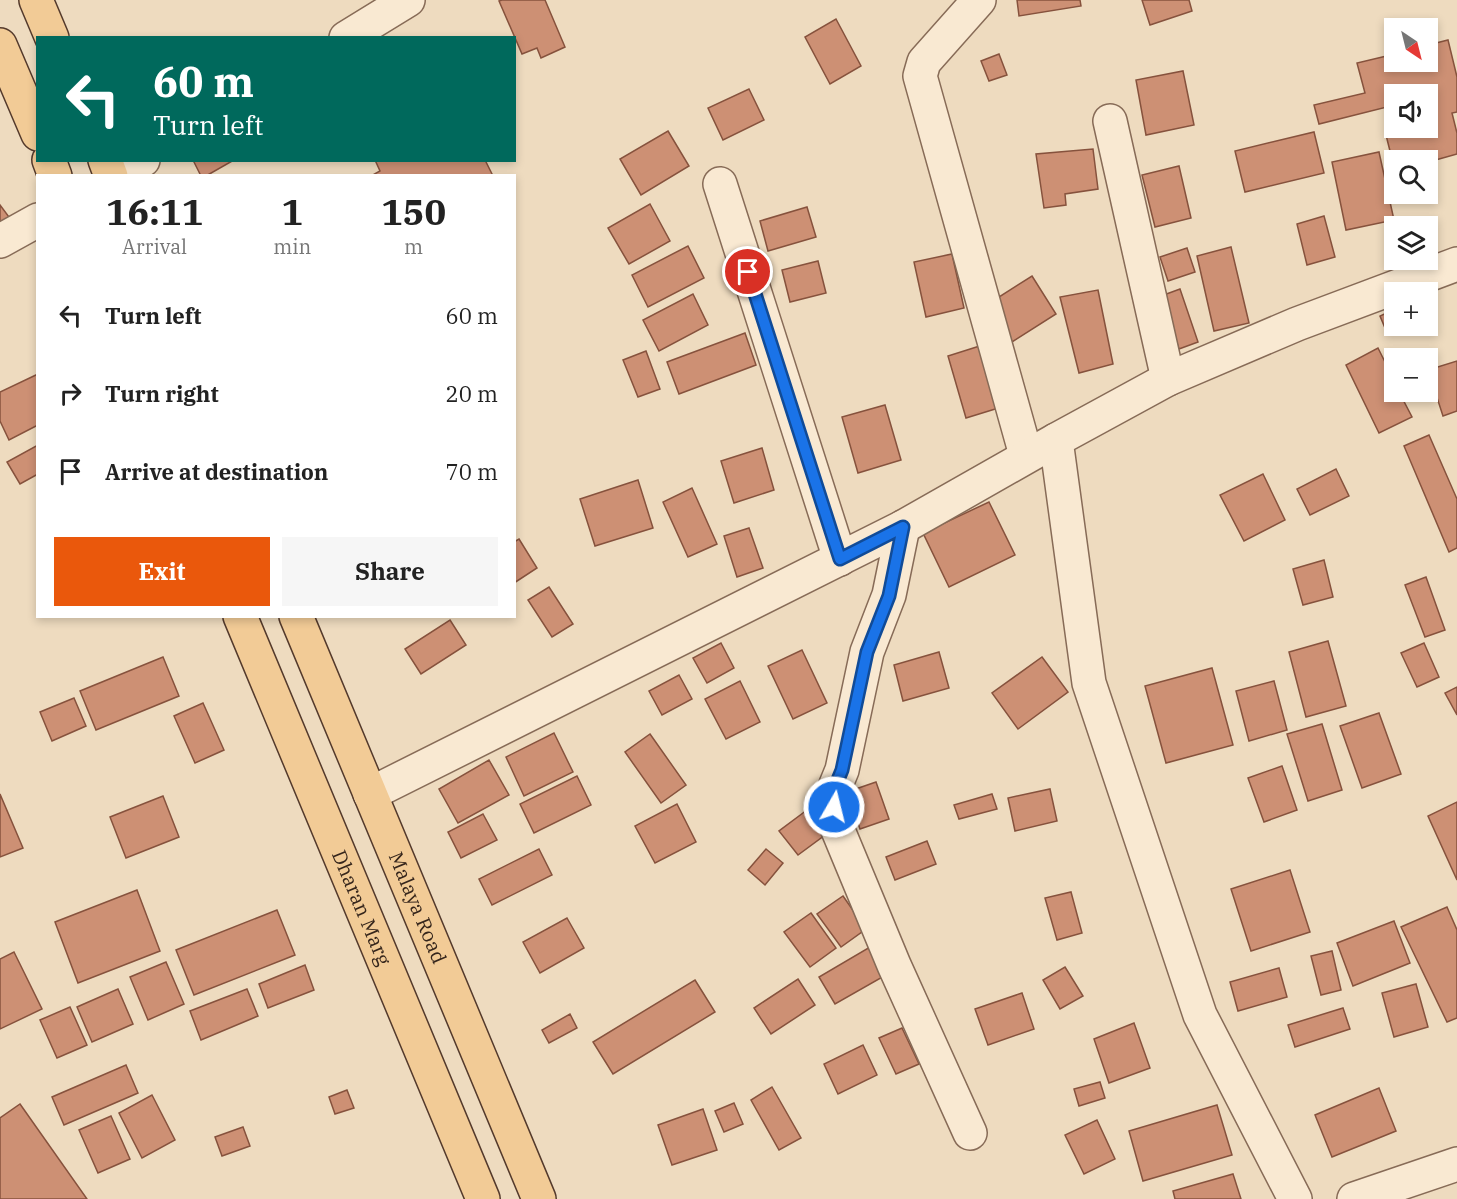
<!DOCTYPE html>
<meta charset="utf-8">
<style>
body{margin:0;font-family:"IBM Plex Serif",serif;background:#f6f6f6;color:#222;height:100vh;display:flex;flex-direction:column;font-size:22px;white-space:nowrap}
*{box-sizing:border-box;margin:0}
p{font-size:20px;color:#767676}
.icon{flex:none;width:33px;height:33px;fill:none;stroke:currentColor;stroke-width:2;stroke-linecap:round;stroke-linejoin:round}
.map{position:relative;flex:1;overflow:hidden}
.side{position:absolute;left:36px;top:174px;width:480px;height:444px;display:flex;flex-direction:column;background:#fff;border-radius:0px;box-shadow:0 3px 9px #0003}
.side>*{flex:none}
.hud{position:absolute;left:36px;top:36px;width:480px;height:126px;border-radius:0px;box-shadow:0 3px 9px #0003;background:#00695c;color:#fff;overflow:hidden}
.needle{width:39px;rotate:145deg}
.buttons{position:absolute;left:1384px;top:18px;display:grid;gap:12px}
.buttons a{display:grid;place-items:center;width:54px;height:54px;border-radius:0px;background:#fff;box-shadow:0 3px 9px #0003;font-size:30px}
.pin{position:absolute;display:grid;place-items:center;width:51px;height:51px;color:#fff;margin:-26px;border:3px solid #fff;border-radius:50%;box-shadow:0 2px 6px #0007}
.me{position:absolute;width:66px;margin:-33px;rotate:8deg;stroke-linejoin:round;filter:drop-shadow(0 0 4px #0008)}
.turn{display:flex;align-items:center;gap:21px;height:126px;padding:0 18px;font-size:27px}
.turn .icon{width:78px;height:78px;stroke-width:2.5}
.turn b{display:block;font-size:42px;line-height:51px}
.eta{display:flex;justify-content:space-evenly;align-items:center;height:102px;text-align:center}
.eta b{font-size:36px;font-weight:700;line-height:42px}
.primary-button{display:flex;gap:12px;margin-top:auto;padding:12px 18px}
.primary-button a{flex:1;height:69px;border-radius:0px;background:#ea580c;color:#fff;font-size:24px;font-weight:700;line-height:69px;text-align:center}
.primary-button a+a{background:#f6f6f6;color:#222}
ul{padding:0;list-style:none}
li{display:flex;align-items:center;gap:18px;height:78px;padding:0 18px}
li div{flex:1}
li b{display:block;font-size:22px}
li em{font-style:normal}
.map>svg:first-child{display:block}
.building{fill:#cd9074;stroke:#86523d;stroke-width:1.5}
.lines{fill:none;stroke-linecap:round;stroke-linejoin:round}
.minor-casing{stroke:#876b57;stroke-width:36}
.major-casing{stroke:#543a2c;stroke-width:36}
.minor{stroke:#f9e9d2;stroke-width:33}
.major{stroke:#f2cb96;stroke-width:33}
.route-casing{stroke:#114b97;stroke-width:15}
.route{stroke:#1a73e8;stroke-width:10}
.labels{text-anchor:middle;stroke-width:4.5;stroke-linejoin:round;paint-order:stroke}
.street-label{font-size:20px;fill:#36261c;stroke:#f5e6cf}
</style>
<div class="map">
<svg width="1457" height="1199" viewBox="0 0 1457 1199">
<rect width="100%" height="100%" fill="#eedbbf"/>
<!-- building -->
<g class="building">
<polygon points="502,0 545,0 565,47 541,58 537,48 522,54 499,1"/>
<polygon points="1017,0 1080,0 1081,6 1019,16"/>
<polygon points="1142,0 1189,0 1192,11 1150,25"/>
<polygon points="836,19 861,66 830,84 805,37"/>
<polygon points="1448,40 1457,77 1457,112 1452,113 1457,133 1457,154 1432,161 1434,166 1428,168 1428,160 1395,160 1395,171 1385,131 1400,128 1428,128 1428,94 1422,94 1420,89 1395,94 1395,105 1319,124 1314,105 1365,93 1357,63 1395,54 1395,62 1428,62 1428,45"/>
<polygon points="999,54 1007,75 989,81 981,61"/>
<polygon points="1183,71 1194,125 1146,135 1136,80"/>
<polygon points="749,89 764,120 723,140 708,108"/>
<polygon points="668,131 689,166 641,195 620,159"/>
<polygon points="1314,132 1324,173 1245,192 1235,151"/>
<polygon points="1093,149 1098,189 1065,194 1066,205 1044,208 1036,154"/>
<polygon points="1379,152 1394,220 1346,230 1332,162"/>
<polygon points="193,160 234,160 206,176 201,176"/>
<polygon points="375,160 485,160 493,176 371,176 380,171"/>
<polygon points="1179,166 1191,218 1155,227 1142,175"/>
<polygon points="650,204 670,241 629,264 608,228"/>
<polygon points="0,205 9,217 0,224"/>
<polygon points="807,207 816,237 768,251 760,221"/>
<polygon points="1324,216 1335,257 1307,265 1297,224"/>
<polygon points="688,246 704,278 648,307 632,275"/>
<polygon points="1231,247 1249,323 1214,331 1197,256"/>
<polygon points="1187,248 1195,272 1168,281 1160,257"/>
<polygon points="952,254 964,308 926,317 914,262"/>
<polygon points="818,261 826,293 790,302 782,270"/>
<polygon points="1032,276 1056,314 1012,342 988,304"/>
<polygon points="1180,289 1198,342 1179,349 1161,296"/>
<polygon points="1098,290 1113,364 1079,373 1060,297"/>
<polygon points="693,294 708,325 659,351 643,320"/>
<polygon points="1395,309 1395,326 1409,326 1388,335 1380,316"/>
<polygon points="745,333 756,365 679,394 667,362"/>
<polygon points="986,344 1005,406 966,418 948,356"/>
<polygon points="1378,348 1395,382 1395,392 1399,392 1412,417 1379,433 1346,365"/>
<polygon points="646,351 660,389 638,397 623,360"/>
<polygon points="1457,361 1457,411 1443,416 1428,370"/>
<polygon points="38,374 38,425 9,440 0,421 0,392"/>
<polygon points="885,405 901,460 858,473 842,417"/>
<polygon points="1429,435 1457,499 1457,548 1449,552 1404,446"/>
<polygon points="38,445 38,474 20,484 7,462"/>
<polygon points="762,448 774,490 734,503 721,461"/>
<polygon points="1336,469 1349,496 1310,515 1297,489"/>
<polygon points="1263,474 1285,520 1244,541 1220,495"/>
<polygon points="638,480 653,528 595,546 580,499"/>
<polygon points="692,488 717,544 688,557 663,502"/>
<polygon points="989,502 1015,555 949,587 923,533"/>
<polygon points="749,528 763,568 737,577 724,536"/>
<polygon points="519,539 537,568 514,583 514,542"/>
<polygon points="1324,560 1333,597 1303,605 1293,569"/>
<polygon points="1426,577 1445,630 1425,637 1405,585"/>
<polygon points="549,587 573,624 552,637 528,600"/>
<polygon points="450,620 466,645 421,674 405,649"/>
<polygon points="1328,641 1346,706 1306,717 1289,652"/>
<polygon points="721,643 734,668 707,683 693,658"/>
<polygon points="1424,643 1439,677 1417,687 1401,653"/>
<polygon points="802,650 827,703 793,719 768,666"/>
<polygon points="939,652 949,688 903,701 894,665"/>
<polygon points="163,657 179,696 96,730 80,691"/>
<polygon points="1042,657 1068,692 1018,729 992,693"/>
<polygon points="1212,668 1233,745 1166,763 1145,686"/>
<polygon points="679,675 692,699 662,715 649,691"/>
<polygon points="740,681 760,722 726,739 705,699"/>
<polygon points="1274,681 1287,730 1249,741 1236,691"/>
<polygon points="1457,687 1457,715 1445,693"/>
<polygon points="74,698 86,726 52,741 40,712"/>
<polygon points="203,703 224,750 195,763 174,716"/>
<polygon points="1379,713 1401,774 1362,788 1340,726"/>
<polygon points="1322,724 1342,790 1308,801 1287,734"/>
<polygon points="554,733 573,772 524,796 506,757"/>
<polygon points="650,734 686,785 661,803 625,752"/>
<polygon points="489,760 509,795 458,823 439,789"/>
<polygon points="1282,766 1297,810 1264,822 1248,778"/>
<polygon points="577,776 591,805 534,833 520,804"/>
<polygon points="876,782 889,819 860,829 847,792"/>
<polygon points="1050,789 1057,821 1015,831 1008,798"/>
<polygon points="0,794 23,848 0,857"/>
<polygon points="992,794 997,809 959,819 954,805"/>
<polygon points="163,796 179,837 126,858 110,817"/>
<polygon points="1457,802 1457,880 1428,816"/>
<polygon points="677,804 696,842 655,863 635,826"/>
<polygon points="807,810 825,835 798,855 779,831"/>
<polygon points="483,814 497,840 461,858 448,832"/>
<polygon points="927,841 936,864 895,880 886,857"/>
<polygon points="539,849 552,875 492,905 479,879"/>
<polygon points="766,849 783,863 765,885 748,870"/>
<polygon points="1290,870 1310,932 1251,951 1231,889"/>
<polygon points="137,890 160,951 78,983 55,922"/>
<polygon points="1071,892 1082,933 1057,940 1045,898"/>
<polygon points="843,896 866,929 841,947 817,914"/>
<polygon points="1447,907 1457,930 1457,1018 1447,1022 1401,927"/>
<polygon points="277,910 295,955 194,995 176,950"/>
<polygon points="811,913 836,948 810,967 784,932"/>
<polygon points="567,918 584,948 540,973 523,942"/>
<polygon points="1394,921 1410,963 1353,986 1337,943"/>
<polygon points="870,947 886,975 835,1004 819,977"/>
<polygon points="1332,951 1341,990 1321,995 1311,956"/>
<polygon points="14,952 42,1009 0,1029 0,959"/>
<polygon points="166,962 184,1004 148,1020 130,977"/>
<polygon points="305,965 314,990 268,1008 259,984"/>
<polygon points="1065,967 1083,996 1060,1009 1043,980"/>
<polygon points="1279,968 1287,997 1238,1011 1230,982"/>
<polygon points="798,979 815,1005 771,1034 754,1008"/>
<polygon points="695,980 715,1012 613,1074 593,1042"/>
<polygon points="1416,984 1428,1027 1394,1037 1382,993"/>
<polygon points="118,989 133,1024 92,1042 77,1007"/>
<polygon points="247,989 258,1016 201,1040 190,1011"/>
<polygon points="1022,993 1034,1029 988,1045 975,1009"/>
<polygon points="70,1007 87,1045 57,1058 40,1020"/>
<polygon points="1343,1008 1350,1029 1295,1047 1288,1025"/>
<polygon points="570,1014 577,1028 549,1043 542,1030"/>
<polygon points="1134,1023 1150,1068 1109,1083 1094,1039"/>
<polygon points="902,1028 919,1064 896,1074 879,1038"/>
<polygon points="863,1045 877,1075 838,1094 824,1064"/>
<polygon points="126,1065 138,1093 64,1125 52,1097"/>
<polygon points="1100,1082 1105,1098 1079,1106 1074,1089"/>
<polygon points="772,1087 801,1138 779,1150 751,1100"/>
<polygon points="1379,1088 1396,1131 1332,1157 1315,1115"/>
<polygon points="347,1090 354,1108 335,1114 329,1097"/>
<polygon points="152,1095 175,1140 142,1158 119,1113"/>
<polygon points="734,1103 743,1124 724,1132 715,1111"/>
<polygon points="20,1104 87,1199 0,1199 0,1118"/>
<polygon points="1217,1105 1232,1155 1143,1181 1129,1131"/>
<polygon points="703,1109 717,1150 672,1165 658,1125"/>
<polygon points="111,1116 130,1159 98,1173 79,1130"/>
<polygon points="1097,1120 1115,1159 1084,1174 1065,1135"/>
<polygon points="243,1127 250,1146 222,1156 215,1137"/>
<polygon points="1233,1174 1241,1199 1175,1199 1173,1191"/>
</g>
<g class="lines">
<!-- minor casing -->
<g class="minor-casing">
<g id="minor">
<polyline points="979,0 924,62 920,76 1026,455"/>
<polyline points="346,38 408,0"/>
<polyline points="1110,121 1168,379"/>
<polyline points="117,176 143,160"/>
<polyline points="720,184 840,559"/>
<polyline points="0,241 38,220"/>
<polyline points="903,527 889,595 867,652 842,770 833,792 835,823 894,965 970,1133"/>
<polyline points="370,794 903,527 1056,440"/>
<polyline points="1295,1199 1200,1015 1089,683 1056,440 1168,379 1297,324 1457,264"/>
<polyline points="1354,1199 1457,1164"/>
</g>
</g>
<!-- major casing -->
<g class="major-casing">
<g id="major">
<polyline points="36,0 52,38"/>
<polyline points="0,45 38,134"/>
<polyline points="49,160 55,176"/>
<polyline points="105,160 111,176"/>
<path id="s1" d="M 240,616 L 483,1199"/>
<path id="s2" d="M 296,616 L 539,1199"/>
</g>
</g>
<!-- minor -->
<use href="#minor" class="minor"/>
<!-- major -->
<use href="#major" class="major"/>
</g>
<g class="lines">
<!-- route casing -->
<g class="route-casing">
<polyline id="route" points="748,272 840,559 903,527 889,596 867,652 842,770 833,792 834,807"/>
</g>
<!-- route -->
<use href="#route" class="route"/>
</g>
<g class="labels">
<!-- street labels -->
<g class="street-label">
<text dy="7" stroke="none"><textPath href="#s1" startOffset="316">Dharan Marg</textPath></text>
<text dy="7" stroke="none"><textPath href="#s2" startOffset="316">Malaya Road</textPath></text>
</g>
</g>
</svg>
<div class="buttons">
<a><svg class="needle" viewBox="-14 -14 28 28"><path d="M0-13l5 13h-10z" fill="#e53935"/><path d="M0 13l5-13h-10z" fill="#767676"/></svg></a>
<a><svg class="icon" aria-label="sound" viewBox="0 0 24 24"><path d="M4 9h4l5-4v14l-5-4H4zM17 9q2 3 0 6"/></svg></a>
<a><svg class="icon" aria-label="search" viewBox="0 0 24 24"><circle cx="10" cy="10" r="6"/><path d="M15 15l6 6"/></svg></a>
<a><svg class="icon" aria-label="layers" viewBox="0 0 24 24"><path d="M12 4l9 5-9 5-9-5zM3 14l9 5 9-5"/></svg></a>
<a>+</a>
<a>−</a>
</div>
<div class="pin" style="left:748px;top:272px;background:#d93025"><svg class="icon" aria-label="arrive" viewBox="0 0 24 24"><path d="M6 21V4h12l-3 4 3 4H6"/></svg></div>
<svg class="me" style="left:834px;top:807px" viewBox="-20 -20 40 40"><circle r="17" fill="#1a73e8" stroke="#fff" stroke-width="3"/><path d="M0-11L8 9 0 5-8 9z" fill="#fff"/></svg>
<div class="hud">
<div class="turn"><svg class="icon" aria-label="left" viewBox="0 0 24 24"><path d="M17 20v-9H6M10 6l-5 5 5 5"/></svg><div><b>60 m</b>Turn left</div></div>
</div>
<section class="side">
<div class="eta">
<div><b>16:11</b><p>Arrival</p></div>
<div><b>1</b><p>min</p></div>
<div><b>150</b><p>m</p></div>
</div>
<ul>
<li><svg class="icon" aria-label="left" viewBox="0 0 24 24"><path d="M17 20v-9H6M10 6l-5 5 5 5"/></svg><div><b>Turn left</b></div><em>60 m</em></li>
<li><svg class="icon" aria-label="right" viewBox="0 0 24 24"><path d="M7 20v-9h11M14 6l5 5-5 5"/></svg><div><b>Turn right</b></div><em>20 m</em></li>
<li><svg class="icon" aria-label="arrive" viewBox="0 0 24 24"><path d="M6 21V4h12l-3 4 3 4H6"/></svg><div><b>Arrive at destination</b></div><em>70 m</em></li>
</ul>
<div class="primary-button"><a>Exit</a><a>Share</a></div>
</section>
</div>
